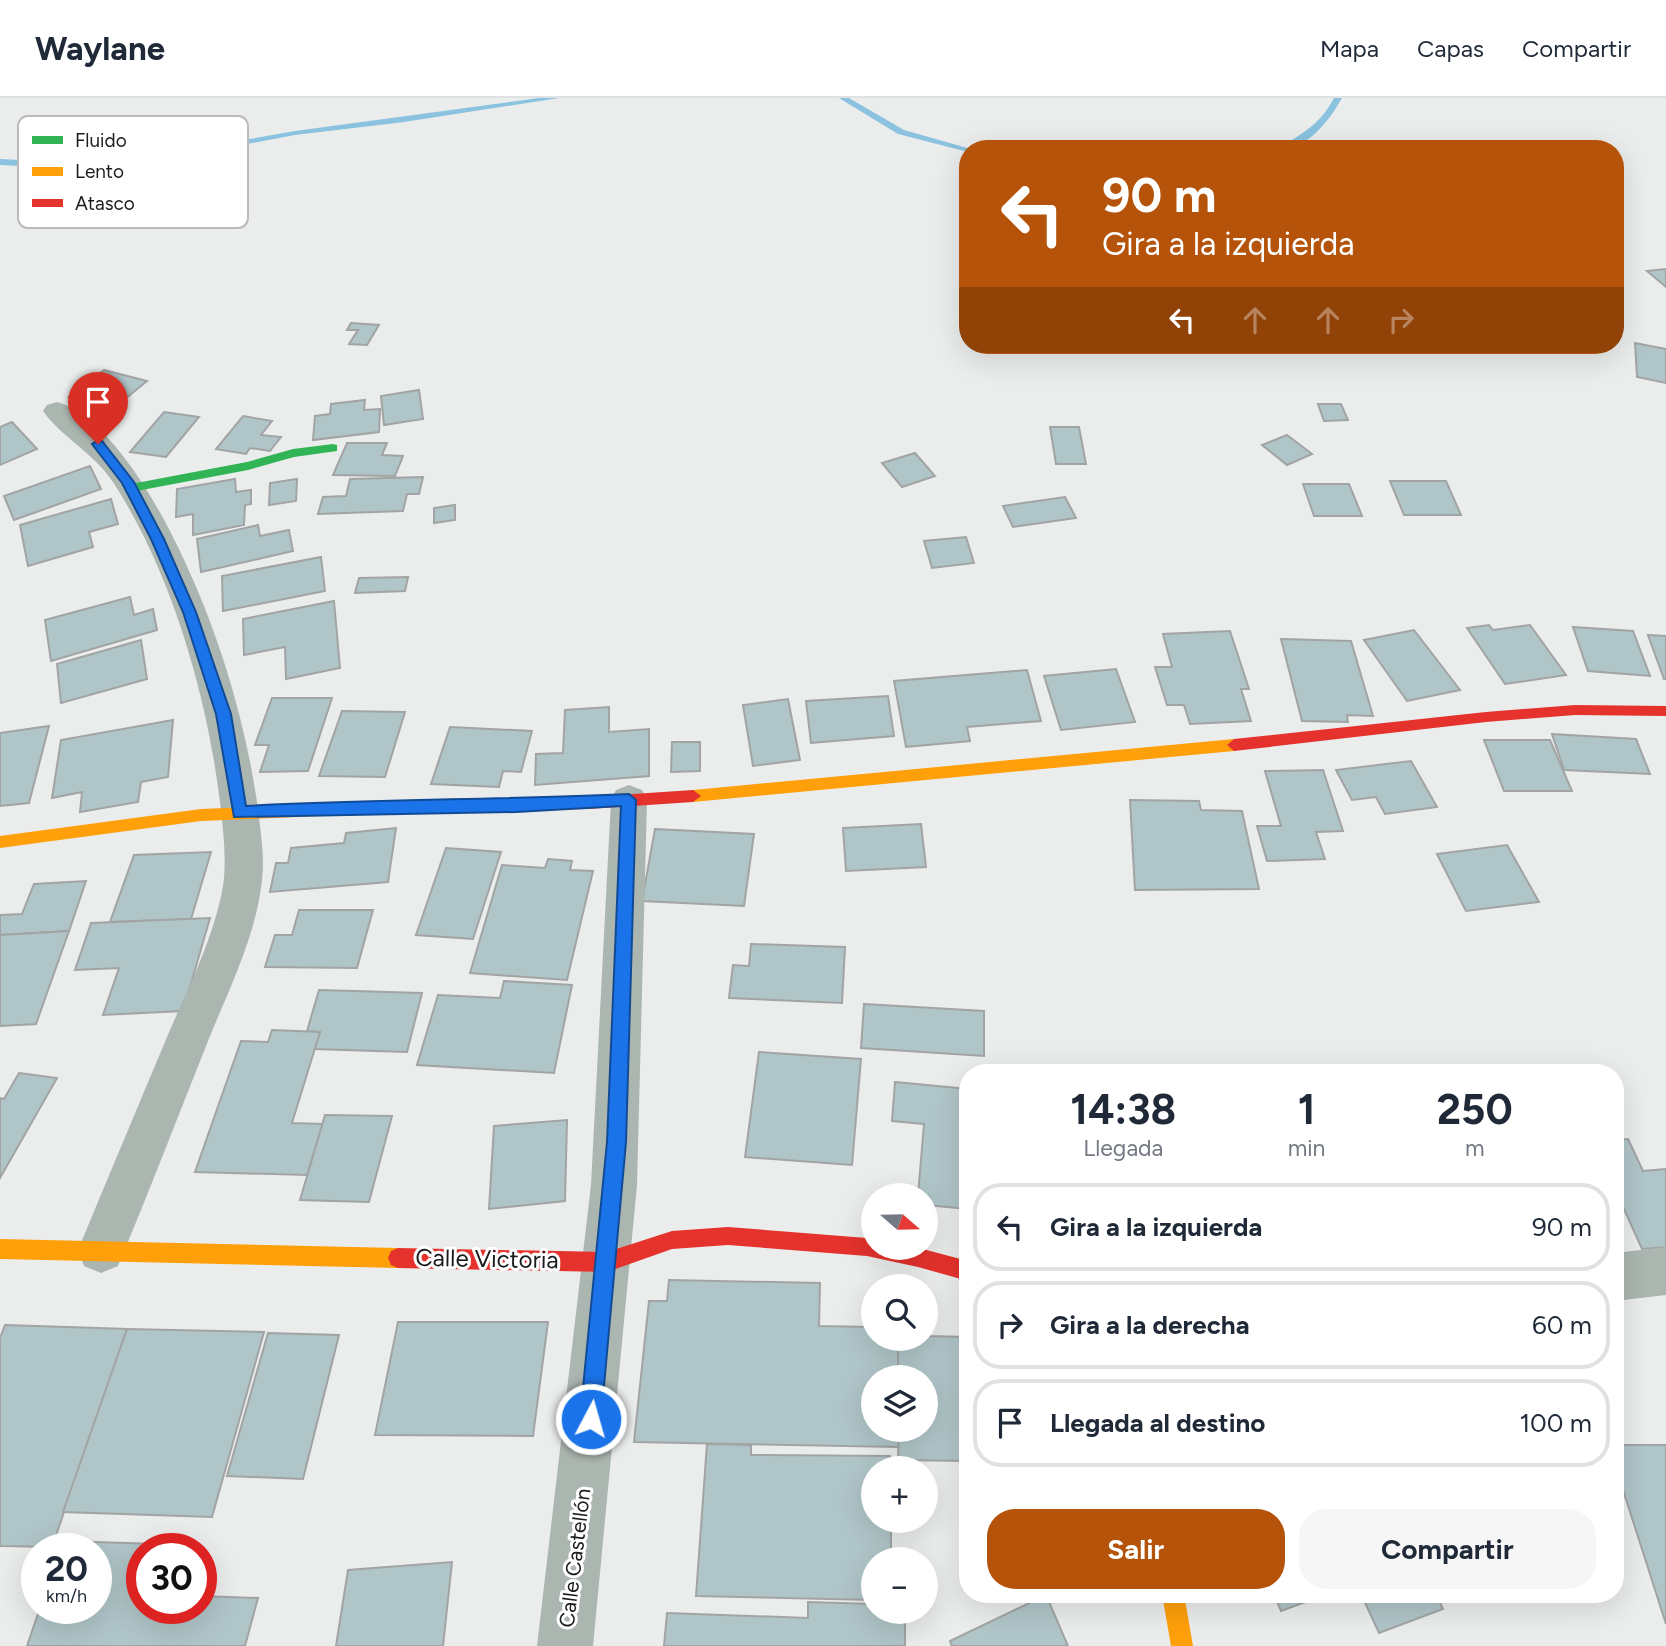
<!DOCTYPE html>
<html lang="es">
<meta charset="utf-8">
<style>
body{margin:0;font-family:Figtree,sans-serif;background:#f6f6f7;color:#1f2937;height:100vh;display:flex;flex-direction:column;font-size:26px;white-space:nowrap}
*{box-sizing:border-box;margin:0}
p{font-size:23px;color:#747a83}
.icon{flex:none;width:38px;height:38px;fill:none;stroke:currentColor;stroke-width:2;stroke-linecap:round;stroke-linejoin:round}
.map{position:relative;flex:1;overflow:hidden}
.drawer{position:absolute;left:959px;top:966px;width:665px;height:539px;display:flex;flex-direction:column;background:#fff;border-radius:28px;box-shadow:0 7px 28px #0002}
.drawer>*{flex:none}
.guide{position:absolute;left:959px;top:42px;width:665px;height:214px;border-radius:28px;box-shadow:0 7px 28px #0002;background:#b45309;color:#fff;overflow:hidden}
.needle{width:46px;rotate:110deg}
.buttons{position:absolute;left:861px;top:1085px;display:grid;gap:14px}
.buttons a{display:grid;place-items:center;width:77px;height:77px;border-radius:50%;background:#fff;box-shadow:0 7px 28px #0002;font-size:35px}
.speed{position:absolute;left:21px;top:1435px;display:flex;gap:14px;font-size:35px;font-weight:700;text-align:center}
.speed>*{display:grid;place-content:center;width:91px;height:91px;border-radius:50%;background:#fff;box-shadow:0 7px 28px #0002;line-height:1}
.speed small{font-size:18px;font-weight:400}
.speed .limit{border:10px solid #d22;background:#fff;color:#111}
.pin{position:absolute;display:grid;place-items:center;width:60px;height:60px;color:#fff;margin:-72px -30px;border-radius:50% 50% 50% 0;rotate:-45deg;box-shadow:0 0 7px #0007}
.pin .icon{rotate:45deg}
.me{position:absolute;width:77px;margin:-38px;rotate:6deg;stroke-linejoin:round;filter:drop-shadow(0 0 5px #0008)}
.turn{display:flex;align-items:center;gap:24px;height:147px;padding:0 28px;font-size:32px}
.turn .icon{width:91px;height:91px;stroke-width:2.5}
.turn b{display:block;font-size:49px;line-height:60px}
.lanes{display:flex;align-items:center;height:66px;padding:0 28px;background:#0003;justify-content:center;gap:35px;direction:ltr}
.lanes .off{opacity:.35}
.eta{display:flex;justify-content:space-evenly;align-items:center;height:119px;text-align:center}
.eta b{font-size:42px;font-weight:700;line-height:49px}
.cta{display:flex;gap:14px;margin-top:auto;padding:14px 28px}
.cta a{flex:1;height:80px;border-radius:28px;background:#b45309;color:#fff;font-size:28px;font-weight:700;line-height:80px;text-align:center}
.cta a+a{background:#f6f6f7;color:#1f2937}
ul{padding:0;list-style:none}
li{display:flex;align-items:center;gap:21px;height:88px;margin:0 14px 10px;padding:0 14px;border:4px solid #e0e1e3;border-radius:28px}
li div{flex:1}
li b{display:block;font-size:26px}
li em{font-style:normal}
header{display:flex;align-items:center;gap:42px;box-sizing:border-box;height:98px;padding:0 35px;background:#fff;border-bottom:2px solid #e0e1e3}
header strong{font-size:33px}
nav{display:flex;gap:38px;margin-inline-start:auto;font-size:24px}
.map>svg:first-child{display:block}
.lines{fill:none;stroke-linecap:round;stroke-linejoin:round}
.stream{fill:#8ac2e0;fill-rule:evenodd}
.building{fill:#b0c5c8;stroke:#a2a4a4;stroke-width:2}
.street{fill:#acb6b0;fill-rule:evenodd}
.fast{fill:#30b455;fill-rule:evenodd}
.slow{fill:#ff9f0a;fill-rule:evenodd}
.jam{fill:#e5322d;fill-rule:evenodd}
.route{fill:#1a73e8;stroke:#114b97;stroke-width:2}
.labels{text-anchor:middle;stroke-width:6;stroke-linejoin:round;paint-order:stroke}
.street-label{font-size:21px;fill:#1b1d1d;stroke:#fff}
.near-street-label{font-size:24px;fill:#1b1d1d;stroke:#fff}
.key{fill:#fff;stroke:#bbb;stroke-width:2}
.key-label{font-size:19px;fill:#1b1d1d}
</style>
<header>
<strong>Waylane</strong>
<nav><a>Mapa</a><a>Capas</a><a>Compartir</a></nav>
</header>
<div class="map">
<svg width="1666" height="1548" viewBox="0 0 1666 1548">
<rect width="100%" height="100%" fill="#eaedec"/>
<g class="lines">
<!-- stream -->
<g class="stream">
<polygon points="539,0 559,0 404,24 295,37 125,69 82,71 0,67 0,61 82,65 125,63 295,33"/>
<polygon points="839,0 849,0 904,32 971,51 968,51 968,54 898,36"/>
<path d="M 1334,0 L 1342,0 C 1329,23 1308,51 1279,51 C 1303,34 1319,28 1334,0 Z"/>
</g>
</g>
<!-- building -->
<g class="building">
<polygon points="1666,171 1666,189 1647,173"/>
<polygon points="351,225 379,227 367,247 349,246 358,232 347,232"/>
<polygon points="1635,245 1666,251 1666,285 1637,279"/>
<polygon points="104,272 147,283 113,311 69,299"/>
<polygon points="419,292 423,321 384,327 381,298"/>
<polygon points="365,302 364,312 380,311 379,334 313,342 315,318 330,316 331,306"/>
<polygon points="1318,306 1341,306 1348,322 1324,323"/>
<polygon points="164,314 199,319 166,359 130,354"/>
<polygon points="243,318 272,323 261,337 281,339 270,353 250,350 246,356 216,351"/>
<polygon points="12,324 37,351 0,367 0,329"/>
<polygon points="1050,329 1079,329 1086,366 1056,366"/>
<polygon points="1287,337 1312,356 1287,367 1262,347"/>
<polygon points="347,345 387,345 382,357 403,358 395,378 333,377"/>
<polygon points="915,355 935,378 902,389 882,365"/>
<polygon points="90,368 101,391 14,422 4,398"/>
<polygon points="423,379 419,396 407,396 403,413 318,416 323,399 346,398 350,381"/>
<polygon points="235,381 236,394 251,392 251,406 245,407 244,427 193,437 193,416 176,419 177,391"/>
<polygon points="297,381 296,403 269,407 270,385"/>
<polygon points="1390,383 1446,383 1461,417 1404,417"/>
<polygon points="1303,386 1349,386 1362,418 1314,418"/>
<polygon points="1065,399 1076,420 1013,429 1003,408"/>
<polygon points="111,401 118,426 89,434 93,449 28,468 20,427"/>
<polygon points="455,407 455,422 434,425 434,410"/>
<polygon points="258,427 260,438 289,432 293,453 201,474 197,441"/>
<polygon points="966,439 974,465 932,470 924,443"/>
<polygon points="321,459 325,493 223,513 222,478"/>
<polygon points="408,479 405,493 355,495 359,480"/>
<polygon points="130,499 134,517 153,511 157,532 51,563 45,522"/>
<polygon points="334,503 340,570 286,581 285,549 244,557 243,521"/>
<polygon points="1489,527 1493,532 1530,527 1566,577 1505,586 1467,530"/>
<polygon points="1573,529 1633,533 1650,578 1588,573"/>
<polygon points="1414,532 1460,592 1407,603 1364,542"/>
<polygon points="1230,533 1249,591 1241,591 1251,623 1190,626 1184,607 1167,607 1155,569 1172,569 1163,536"/>
<polygon points="1648,537 1666,538 1666,581 1664,581"/>
<polygon points="1281,541 1351,543 1373,618 1347,617 1348,624 1302,623"/>
<polygon points="141,542 147,581 61,605 57,566"/>
<polygon points="1116,571 1135,624 1061,632 1044,578"/>
<polygon points="1027,572 1041,623 967,629 970,643 906,649 894,583"/>
<polygon points="888,598 894,638 811,645 806,603"/>
<polygon points="272,600 332,600 308,673 260,674 269,647 255,647"/>
<polygon points="788,601 800,662 753,668 743,607"/>
<polygon points="609,609 609,634 649,631 649,678 535,687 536,656 563,655 565,612"/>
<polygon points="342,613 405,614 385,679 319,678"/>
<polygon points="173,622 168,679 141,684 138,704 80,714 82,694 52,700 61,642"/>
<polygon points="49,628 29,705 0,708 0,635"/>
<polygon points="450,629 532,633 521,674 503,673 499,689 431,686"/>
<polygon points="1552,636 1636,641 1650,676 1564,672"/>
<polygon points="1484,642 1550,642 1572,693 1504,693"/>
<polygon points="672,644 700,644 700,673 671,674"/>
<polygon points="1411,663 1437,709 1385,716 1376,699 1352,702 1336,672"/>
<polygon points="1323,672 1343,733 1316,734 1325,761 1267,763 1257,728 1281,728 1265,673"/>
<polygon points="1130,702 1199,703 1201,712 1242,713 1259,791 1135,792"/>
<polygon points="921,726 926,769 846,773 843,730"/>
<polygon points="396,730 388,784 270,794 276,765 288,765 291,750 344,745 346,735"/>
<polygon points="655,731 754,736 744,808 642,803"/>
<polygon points="1507,747 1539,804 1466,813 1437,756"/>
<polygon points="446,750 501,754 473,841 416,837"/>
<polygon points="211,754 191,821 110,824 134,757"/>
<polygon points="548,761 572,763 570,772 593,773 567,882 470,875 502,767 545,770"/>
<polygon points="86,783 69,833 0,837 0,817 22,816 34,786"/>
<polygon points="299,812 373,812 357,870 265,869 275,837 292,837"/>
<polygon points="210,820 183,913 103,917 119,870 75,872 91,825"/>
<polygon points="69,833 36,926 0,928 0,837"/>
<polygon points="751,846 845,849 842,905 729,900 733,867 749,868"/>
<polygon points="504,883 572,887 554,975 417,967 438,897 500,900"/>
<polygon points="319,892 422,895 407,954 314,951 320,934 307,933"/>
<polygon points="864,906 984,913 984,958 861,950"/>
<polygon points="272,932 320,934 292,1025 323,1026 307,1077 195,1074 241,943 268,944"/>
<polygon points="759,954 861,961 852,1067 745,1059"/>
<polygon points="19,975 57,980 0,1080 0,1000 4,1001"/>
<polygon points="895,984 968,991 968,1111 926,1107 926,1097 918,1097 924,1026 892,1023"/>
<polygon points="325,1017 392,1018 369,1104 300,1102"/>
<polygon points="567,1022 565,1103 489,1111 494,1028"/>
<polygon points="1628,1041 1643,1073 1666,1071 1666,1149 1642,1151 1615,1091 1615,1042"/>
<polygon points="669,1182 820,1185 819,1228 873,1229 873,1241 898,1241 898,1279 873,1279 873,1332 899,1332 899,1349 634,1344 649,1203 667,1203"/>
<polygon points="926,1207 928,1207 929,1238 968,1239 968,1363 898,1362 899,1332 926,1332 926,1279 898,1279 898,1241 926,1241"/>
<polygon points="398,1224 548,1224 533,1338 375,1337"/>
<polygon points="5,1227 127,1231 52,1449 0,1448 0,1240"/>
<polygon points="127,1231 264,1234 212,1419 63,1414"/>
<polygon points="268,1235 339,1237 303,1381 227,1378"/>
<polygon points="707,1346 751,1347 751,1357 890,1358 891,1370 873,1370 873,1423 891,1423 891,1461 873,1461 873,1502 696,1498"/>
<polygon points="1615,1347 1666,1347 1666,1526 1615,1367"/>
<polygon points="63,1443 157,1446 155,1451 142,1451 142,1495 138,1506 142,1506 142,1510 201,1510 201,1498 258,1500 245,1548 27,1548 40,1510 96,1510 96,1451 61,1451"/>
<polygon points="452,1464 443,1548 336,1548 348,1472"/>
<polygon points="1274,1496 1327,1496 1281,1513"/>
<polygon points="1361,1496 1436,1496 1443,1511 1379,1535"/>
<polygon points="1046,1497 1068,1548 952,1548 950,1543"/>
<polygon points="808,1504 873,1506 873,1514 905,1514 905,1548 664,1548 667,1515 808,1520"/>
</g>
<g class="lines">
<!-- street -->
<g class="street">
<path d="M 57,304 C 104,316 152,397 172,437 C 214,520 243,611 257,704 C 260,730 265,756 262,782 C 256,838 229,891 208,943 C 178,1018 149,1094 118,1168 L 101,1175 L 84,1168 L 78,1152 C 108,1079 139,1006 170,932 C 190,886 214,839 223,788 C 227,760 223,732 220,704 C 207,598 172,475 113,384 C 94,355 60,338 43,313 L 47,307 Z"/>
<polygon points="629,687 642,692 647,702 637,1087 593,1548 537,1548 591,1087 611,702 616,692"/>
<polygon points="1666,1149 1666,1197 1615,1203 1615,1155"/>
</g>
<!-- fast -->
<polygon class="fast" points="333,346 337,347 337,353 294,359 248,372 131,394 125,390 131,386 247,364 293,351"/>
<!-- slow -->
<g class="slow">
<polygon points="1234,641 1241,647 1234,653 693,704 685,698 693,692"/>
<polygon points="418,702 426,708 418,714 201,723 0,750 0,738 201,711"/>
<polygon points="0,1141 398,1150 405,1153 408,1160 405,1167 398,1170 0,1161"/>
<polygon points="1162,1496 1184,1496 1193,1548 1171,1548"/>
</g>
<!-- jam -->
<g class="jam">
<polygon points="1575,607 1666,608 1666,618 1575,617 1486,624 1234,653 1227,647 1234,641 1486,614"/>
<polygon points="693,692 701,698 693,704 588,711 418,714 410,708 418,702 588,699"/>
<polygon points="728,1129 867,1140 873,1141 873,1150 919,1150 968,1163 968,1183 918,1169 867,1158 728,1147 672,1151 607,1174 398,1170 391,1167 388,1160 391,1153 398,1150 607,1154 672,1133"/>
</g>
</g>
<!-- route -->
<path class="route" d="M 98,342 L 102,343 L 134,384 L 164,441 L 196,514 L 231,616 L 246,708 C 374,701 501,702 629,696 L 636,702 L 626,1044 L 601,1321 L 598,1328 L 591,1332 L 583,1328 L 580,1321 L 607,1044 L 621,708 L 516,714 L 234,719 L 216,616 L 183,514 L 151,441 L 122,385 L 92,346 Z"/>
<g class="labels">
<!-- street labels -->
<g class="street-label">
<text transform="translate(575 1460) rotate(-83)" y="7">Calle Castellón</text>
</g>
<!-- near-street labels -->
<g class="near-street-label">
<text transform="translate(487 1161) rotate(1)" y="8">Calle Victoria</text>
</g>
</g>
<!-- legend -->
<rect x="18" y="18" width="230" height="112" rx="10" class="key"/>
<rect x="32" y="38" width="31" height="8" fill="#30b455"/>
<rect x="32" y="69" width="31" height="9" fill="#ff9f0a"/>
<rect x="32" y="101" width="31" height="8" fill="#e5322d"/>
<g class="key-label">
<text x="75" y="49">Fluido</text>
<text x="75" y="80">Lento</text>
<text x="75" y="112">Atasco</text>
</g>
</svg>
<div class="buttons">
<a><svg class="needle" viewBox="-14 -14 28 28"><path d="M0-13l5 13h-10z" fill="#e53935"/><path d="M0 13l5-13h-10z" fill="#747a83"/></svg></a>
<a><svg class="icon" aria-label="search" viewBox="0 0 24 24"><circle cx="10" cy="10" r="6"/><path d="M15 15l6 6"/></svg></a>
<a><svg class="icon" aria-label="layers" viewBox="0 0 24 24"><path d="M12 4l9 5-9 5-9-5zM3 14l9 5 9-5"/></svg></a>
<a>+</a>
<a>−</a>
</div>
<div class="speed"><div>20<small>km/h</small></div><div class="limit">30</div></div>
<div class="pin" style="left:98px;top:346px;background:#d93025"><svg class="icon" aria-label="arrive" viewBox="0 0 24 24"><path d="M6 21V4h12l-3 4 3 4H6"/></svg></div>
<svg class="me" style="left:591px;top:1321px" viewBox="-20 -20 40 40"><circle r="17" fill="#1a73e8" stroke="#fff" stroke-width="3"/><path d="M0-11L8 9 0 5-8 9z" fill="#fff"/></svg>
<div class="guide">
<div class="turn"><svg class="icon" aria-label="left" viewBox="0 0 24 24"><path d="M17 20v-9H6M10 6l-5 5 5 5"/></svg><div><b>90 m</b>Gira a la izquierda</div></div>
<div class="lanes"><svg class="icon" aria-label="left" viewBox="0 0 24 24"><path d="M17 20v-9H6M10 6l-5 5 5 5"/></svg><svg class="icon off" aria-label="ahead" viewBox="0 0 24 24"><path d="M12 20V5M6 11l6-6 6 6"/></svg><svg class="icon off" aria-label="ahead" viewBox="0 0 24 24"><path d="M12 20V5M6 11l6-6 6 6"/></svg><svg class="icon off" aria-label="right" viewBox="0 0 24 24"><path d="M7 20v-9h11M14 6l5 5-5 5"/></svg></div>
</div>
<section class="drawer">
<div class="eta">
<div><b>14:38</b><p>Llegada</p></div>
<div><b>1</b><p>min</p></div>
<div><b>250</b><p>m</p></div>
</div>
<ul>
<li><svg class="icon" aria-label="left" viewBox="0 0 24 24"><path d="M17 20v-9H6M10 6l-5 5 5 5"/></svg><div><b>Gira a la izquierda</b></div><em>90 m</em></li>
<li><svg class="icon" aria-label="right" viewBox="0 0 24 24"><path d="M7 20v-9h11M14 6l5 5-5 5"/></svg><div><b>Gira a la derecha</b></div><em>60 m</em></li>
<li><svg class="icon" aria-label="arrive" viewBox="0 0 24 24"><path d="M6 21V4h12l-3 4 3 4H6"/></svg><div><b>Llegada al destino</b></div><em>100 m</em></li>
</ul>
<div class="cta"><a>Salir</a><a>Compartir</a></div>
</section>
</div>
